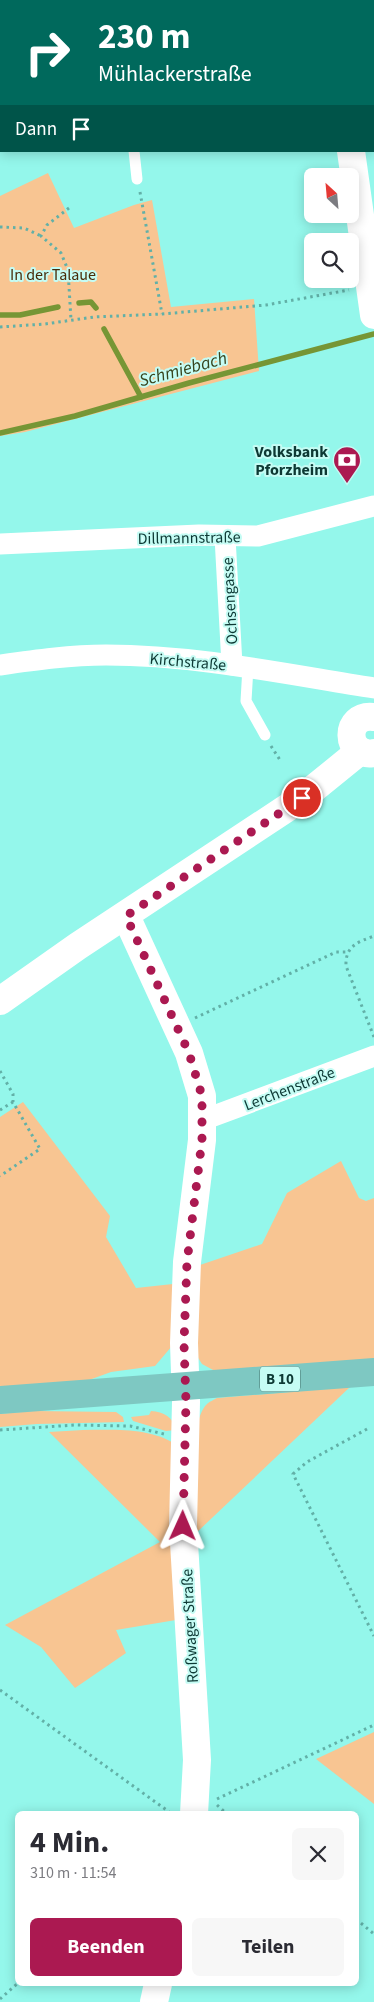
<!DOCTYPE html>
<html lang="de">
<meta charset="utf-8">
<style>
body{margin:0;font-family:"Source Sans 3",sans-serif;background:#f7f7f7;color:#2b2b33;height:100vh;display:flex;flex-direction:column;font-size:19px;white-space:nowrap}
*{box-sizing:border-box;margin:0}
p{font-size:16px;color:#7c7c81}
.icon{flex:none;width:28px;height:28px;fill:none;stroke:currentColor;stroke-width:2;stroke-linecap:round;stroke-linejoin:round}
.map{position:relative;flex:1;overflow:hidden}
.details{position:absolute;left:15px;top:1811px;width:344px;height:175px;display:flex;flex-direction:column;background:#fff;border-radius:8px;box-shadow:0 2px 12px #0003}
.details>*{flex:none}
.guide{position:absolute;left:0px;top:0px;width:375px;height:152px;box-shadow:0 2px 12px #0003;background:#00695c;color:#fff;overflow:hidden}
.needle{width:32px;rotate:334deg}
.buttons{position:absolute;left:304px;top:168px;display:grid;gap:10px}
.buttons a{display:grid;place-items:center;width:55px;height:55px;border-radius:8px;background:#fff;box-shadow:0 2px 12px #0003;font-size:25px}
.pin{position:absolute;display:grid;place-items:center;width:42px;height:42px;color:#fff;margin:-21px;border:2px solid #fff;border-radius:50%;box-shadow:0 1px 5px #0007}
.me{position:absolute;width:55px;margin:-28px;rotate:1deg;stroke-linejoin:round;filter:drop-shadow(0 0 4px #0008)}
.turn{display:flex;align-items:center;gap:18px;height:105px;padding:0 15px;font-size:22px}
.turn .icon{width:65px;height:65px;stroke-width:2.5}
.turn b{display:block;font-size:35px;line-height:42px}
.then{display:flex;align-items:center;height:48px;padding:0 15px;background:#0003;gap:10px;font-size:19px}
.round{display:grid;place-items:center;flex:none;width:52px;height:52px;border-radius:8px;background:#f7f7f7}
.headline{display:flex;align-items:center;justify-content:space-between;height:85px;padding:0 15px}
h1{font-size:30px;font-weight:700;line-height:38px}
.cta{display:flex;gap:10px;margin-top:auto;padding:10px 15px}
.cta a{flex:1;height:58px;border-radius:8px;background:#ab1951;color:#fff;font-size:20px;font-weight:700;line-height:58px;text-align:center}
.cta a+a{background:#f7f7f7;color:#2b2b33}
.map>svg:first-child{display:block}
.green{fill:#f8c592}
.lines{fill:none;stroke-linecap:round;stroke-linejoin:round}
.stream{stroke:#769635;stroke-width:5.5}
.path{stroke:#62b0a7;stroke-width:3;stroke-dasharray:2.5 4;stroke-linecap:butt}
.service{stroke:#fff;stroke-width:11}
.minor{stroke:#fff;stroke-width:21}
.tertiary{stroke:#fff;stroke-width:28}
.primary{stroke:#7ec8c2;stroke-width:28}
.rail{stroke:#3e7e76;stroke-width:4;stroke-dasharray:6 6;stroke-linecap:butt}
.route{stroke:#ab1951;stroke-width:9;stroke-dasharray:0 16.2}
.labels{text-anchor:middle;stroke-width:4;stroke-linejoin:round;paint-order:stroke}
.shield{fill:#c5fcf4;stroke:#44746e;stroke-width:1}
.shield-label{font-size:15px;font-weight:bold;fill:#0d3934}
.park-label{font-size:16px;fill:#482b08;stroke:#c5fcf4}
.poi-label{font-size:16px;font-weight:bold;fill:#0d3934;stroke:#c5fcf4;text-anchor:end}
.street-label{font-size:16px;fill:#0d3934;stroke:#c5fcf4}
.water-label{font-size:18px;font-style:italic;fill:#36441d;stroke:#c5fcf4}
</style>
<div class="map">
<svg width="374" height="2002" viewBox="0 0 374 2002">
<rect width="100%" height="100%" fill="#94f7eb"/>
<!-- green -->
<g class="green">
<polygon points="48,173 74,228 134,205 152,200 171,307 254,299 259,371 25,432 0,436 0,196"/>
<polygon points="23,1102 110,1216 106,1237 136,1288 173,1284 172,1346 155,1366 111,1372 89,1380 0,1387 0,1117"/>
<polygon points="341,1161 359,1198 366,1201 374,1198 374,1361 215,1371 202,1364 195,1353 200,1265 262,1244 287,1193"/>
<path d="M 350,1387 L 194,1535 C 194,1507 187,1423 207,1404 C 210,1401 214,1400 217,1398 Z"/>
<polygon points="33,1411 116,1412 123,1417 124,1422 37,1424 0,1427 0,1414"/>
<path d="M 151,1411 C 164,1412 173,1417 176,1430 L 166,1431 L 133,1421 L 131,1417 L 149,1415 Z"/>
<path d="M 83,1430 C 114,1430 149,1427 177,1445 L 182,1619 L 116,1630 L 126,1653 L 75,1688 L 41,1647 L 5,1625 L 160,1542 L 49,1432 Z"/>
<polygon points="374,1732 374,1804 316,1759"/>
</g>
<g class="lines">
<!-- stream -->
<g class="stream">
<polyline points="79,303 91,302 96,308"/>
<polyline points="0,315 20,315 58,307"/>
<polyline points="104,329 141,397"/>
<polyline points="0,433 75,416 189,383 374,334"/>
</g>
<!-- path -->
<g class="path">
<polyline points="293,0 294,1"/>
<polyline points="140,192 162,314"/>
<polyline points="69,208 47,225 41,236 61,253 68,270 71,320"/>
<polyline points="0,227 24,228 41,236"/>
<polyline points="0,327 45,324 94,317 162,314 266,305 349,290"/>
<polyline points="271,746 280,760"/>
<polyline points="195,1018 336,952 347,952"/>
<path d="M 374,1037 L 346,966 C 345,946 358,942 374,936"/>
<polyline points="0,1071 13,1094 13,1102 40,1149 0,1176"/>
<polyline points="0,1110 13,1102"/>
<polyline points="367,1429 307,1462 293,1474 374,1636"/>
<polyline points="0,1430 75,1425 130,1426 164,1434"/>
<polyline points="0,1690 172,1814"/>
<polyline points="217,1799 374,1725"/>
<polyline points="217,1805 227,1814"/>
<polyline points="356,1919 374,1934"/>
<polyline points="0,1999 18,1983"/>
</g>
<!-- service -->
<g class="service">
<polyline points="0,139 1,139"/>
<polyline points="134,151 137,179"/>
<polyline points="248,667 246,701 265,735"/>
</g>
<!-- minor -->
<g class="minor">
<polyline points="344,0 361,1"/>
<polyline points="225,537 232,665"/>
<polyline points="0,544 199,535 258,536 374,506"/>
<path d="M 0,665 C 35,660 71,655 106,655 C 196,655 285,674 374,688"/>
<polyline points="203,1120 374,1056"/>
</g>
<!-- tertiary -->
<g class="tertiary">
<polyline points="330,0 330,1"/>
<polyline points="351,151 374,315"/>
<path d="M 374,717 C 343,713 345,758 374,753"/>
<polyline points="126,916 189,1053 202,1096 202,1140 187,1262 184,1343 186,1402 183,1526 197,1760 194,1814"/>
<polyline points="0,1001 78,946 302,798 360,751"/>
<polyline points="154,2002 158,1984"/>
</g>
<!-- primary -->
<polyline class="primary" points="0,1400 374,1372"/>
<!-- rail -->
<g class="rail">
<polyline points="141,1 144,0"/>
<polyline points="168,1 170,0"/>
<polyline points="0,74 1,74"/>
<polyline points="0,88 1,87"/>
</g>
</g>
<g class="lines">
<!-- route -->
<polyline class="route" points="183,1526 186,1402 184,1343 187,1262 202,1140 202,1096 189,1053 126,916 302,798"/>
</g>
<!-- icons -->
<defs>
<g id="bank-pin" transform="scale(1.4375)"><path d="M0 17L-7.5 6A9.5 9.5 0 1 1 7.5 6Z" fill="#ab1951" stroke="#c5fcf4"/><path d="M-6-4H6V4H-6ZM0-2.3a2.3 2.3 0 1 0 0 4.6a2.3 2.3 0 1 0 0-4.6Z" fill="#fff"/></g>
</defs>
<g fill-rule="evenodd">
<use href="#bank-pin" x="347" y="460"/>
</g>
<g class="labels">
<!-- shield labels -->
<rect class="shield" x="260" y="1366.5" width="40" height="25" rx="4"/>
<g class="shield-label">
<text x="280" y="1384">B 10</text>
</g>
<!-- park labels -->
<g class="park-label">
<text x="53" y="280">In der Talaue</text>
</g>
<!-- poi labels -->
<g class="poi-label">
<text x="328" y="457">Volksbank<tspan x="328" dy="18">Pforzheim</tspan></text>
</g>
<!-- street labels -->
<g class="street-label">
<text transform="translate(189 537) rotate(-1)" y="6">Dillmannstraße</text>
<text transform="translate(229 601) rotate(-93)" y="6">Ochsengasse</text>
<text transform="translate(188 661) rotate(5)" y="6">Kirchstraße</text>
<text transform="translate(289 1088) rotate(-21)" y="6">Lerchenstraße</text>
<text transform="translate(189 1626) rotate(-93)" y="6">Roßwager Straße</text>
</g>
<!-- water labels -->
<g class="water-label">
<text transform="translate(183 369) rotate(-15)" y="6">Schmiebach</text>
</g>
</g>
</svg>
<div class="buttons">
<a><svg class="needle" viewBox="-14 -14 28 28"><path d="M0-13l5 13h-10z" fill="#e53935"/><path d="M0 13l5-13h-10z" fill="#7c7c81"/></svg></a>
<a><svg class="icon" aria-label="search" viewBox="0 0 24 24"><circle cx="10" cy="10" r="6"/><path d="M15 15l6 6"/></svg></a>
</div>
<div class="pin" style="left:302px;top:798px;background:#d93025"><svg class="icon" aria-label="arrive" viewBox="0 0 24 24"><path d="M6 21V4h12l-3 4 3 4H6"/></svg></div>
<svg class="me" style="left:183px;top:1526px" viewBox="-20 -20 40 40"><path d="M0-17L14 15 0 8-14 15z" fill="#ab1951" stroke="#fff" stroke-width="4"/></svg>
<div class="guide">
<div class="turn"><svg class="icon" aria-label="right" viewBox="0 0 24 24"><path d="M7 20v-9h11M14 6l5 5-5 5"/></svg><div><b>230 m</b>Mühlackerstraße</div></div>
<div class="then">Dann<svg class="icon" aria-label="arrive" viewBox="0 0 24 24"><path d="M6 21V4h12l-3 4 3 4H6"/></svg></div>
</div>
<section class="details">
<div class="headline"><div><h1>4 Min.</h1><p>310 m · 11:54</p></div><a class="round"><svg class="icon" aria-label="close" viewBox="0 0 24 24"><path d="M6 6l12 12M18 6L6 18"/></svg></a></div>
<div class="cta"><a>Beenden</a><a>Teilen</a></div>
</section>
</div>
